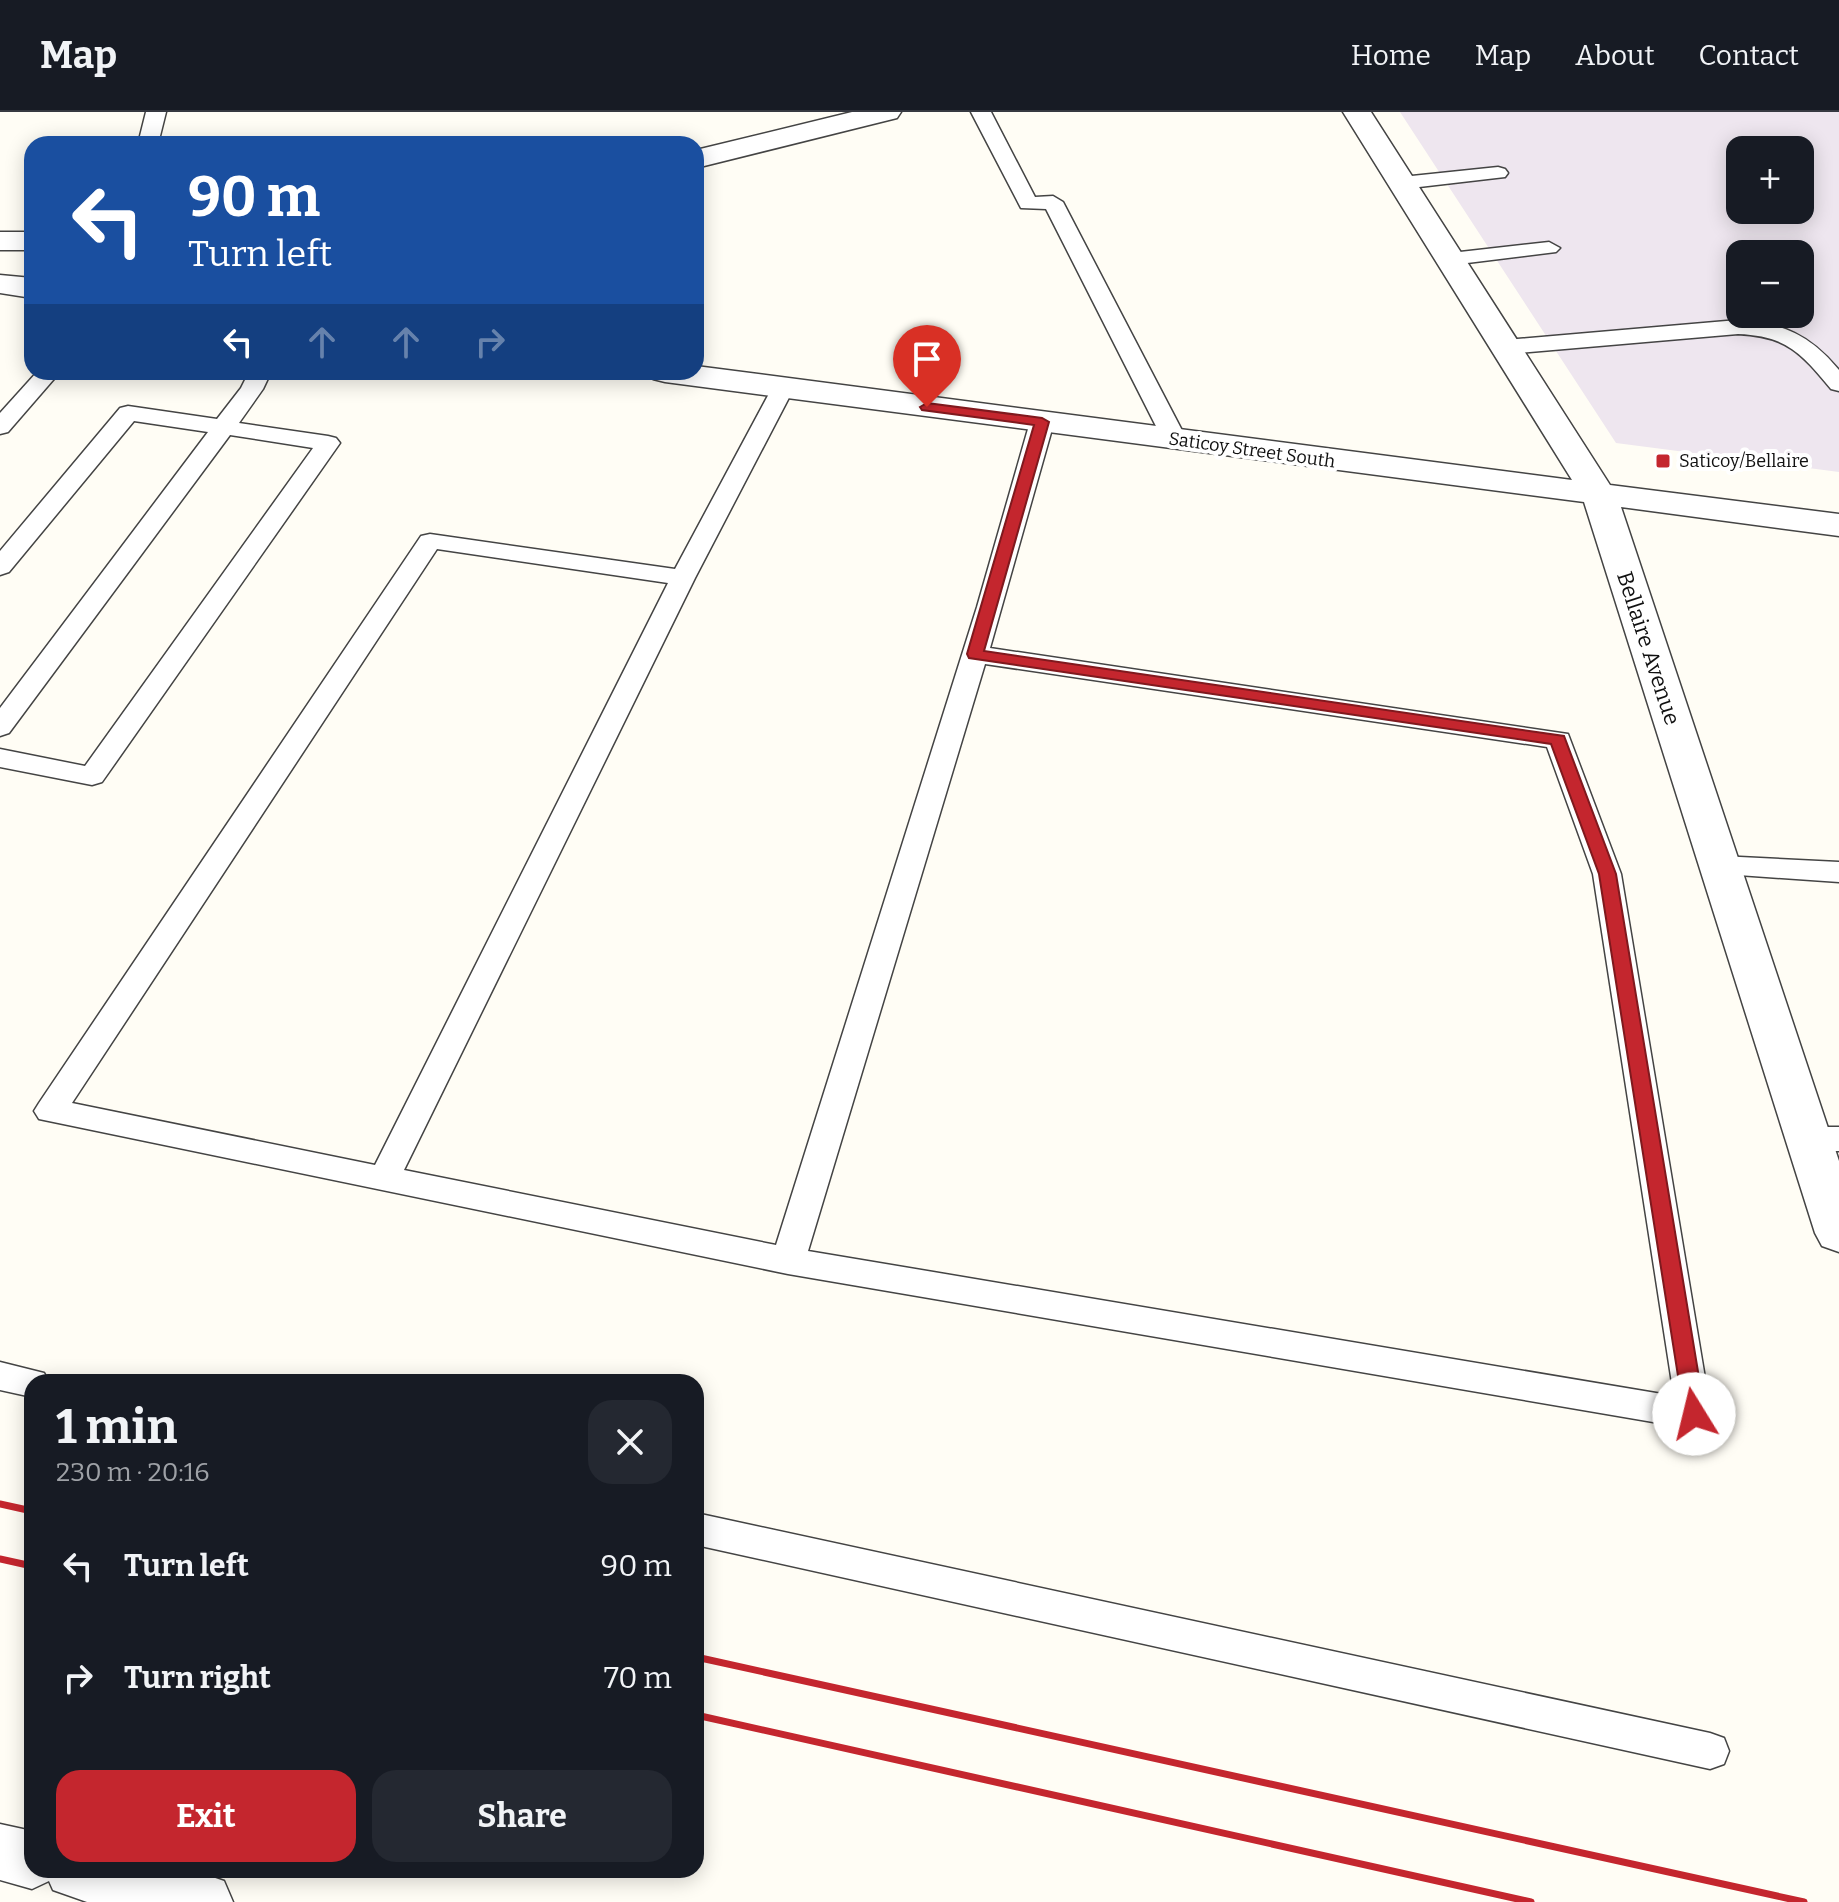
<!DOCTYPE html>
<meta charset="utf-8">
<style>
body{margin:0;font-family:Bitter,serif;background:#242831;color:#f1f3f6;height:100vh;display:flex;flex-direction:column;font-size:30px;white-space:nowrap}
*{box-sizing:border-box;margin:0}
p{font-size:26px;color:#9ea1a6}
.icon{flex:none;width:44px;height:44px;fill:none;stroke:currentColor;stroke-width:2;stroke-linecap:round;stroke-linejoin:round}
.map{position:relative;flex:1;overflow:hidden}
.details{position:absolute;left:24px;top:1262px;width:680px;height:504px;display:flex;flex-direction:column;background:#171b24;border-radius:24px;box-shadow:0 4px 20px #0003}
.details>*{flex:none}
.guide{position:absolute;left:24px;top:24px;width:680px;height:244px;border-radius:24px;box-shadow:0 4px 20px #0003;background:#1a4fa0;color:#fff;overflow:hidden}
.fabs{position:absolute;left:1726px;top:24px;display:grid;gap:16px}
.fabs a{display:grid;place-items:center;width:88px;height:88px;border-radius:16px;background:#171b24;box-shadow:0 4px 20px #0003;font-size:40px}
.pin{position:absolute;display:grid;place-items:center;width:68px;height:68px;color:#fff;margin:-82px -34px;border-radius:50% 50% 50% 0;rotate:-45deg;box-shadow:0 0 8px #0007}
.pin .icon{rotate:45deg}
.me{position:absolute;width:88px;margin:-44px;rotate:351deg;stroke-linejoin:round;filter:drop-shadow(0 0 6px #0008)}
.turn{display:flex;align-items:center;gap:28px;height:168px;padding:0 32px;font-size:36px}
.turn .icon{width:104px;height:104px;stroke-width:2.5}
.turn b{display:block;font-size:56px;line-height:68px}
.lanes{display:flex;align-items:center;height:76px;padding:0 32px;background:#0003;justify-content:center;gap:40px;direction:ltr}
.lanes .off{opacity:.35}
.round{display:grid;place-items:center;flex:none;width:84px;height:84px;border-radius:24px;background:#242831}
.overview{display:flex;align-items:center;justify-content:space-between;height:136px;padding:0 32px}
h1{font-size:48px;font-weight:700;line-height:60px}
.action{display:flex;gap:16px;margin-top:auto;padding:16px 32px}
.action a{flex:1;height:92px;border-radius:24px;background:#c4262e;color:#fff;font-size:32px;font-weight:700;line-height:92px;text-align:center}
.action a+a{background:#242831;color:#f1f3f6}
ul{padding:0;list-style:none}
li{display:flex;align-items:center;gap:24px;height:112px;padding:0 32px}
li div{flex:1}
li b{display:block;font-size:30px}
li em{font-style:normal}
header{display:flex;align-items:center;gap:48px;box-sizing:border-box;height:112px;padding:0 40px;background:#171b24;border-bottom:2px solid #363941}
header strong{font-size:38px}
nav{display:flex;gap:44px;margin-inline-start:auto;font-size:28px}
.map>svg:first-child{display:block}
.industrial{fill:#eee6ef;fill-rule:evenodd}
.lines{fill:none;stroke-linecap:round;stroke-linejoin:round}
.service-casing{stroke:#444;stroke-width:3}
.minor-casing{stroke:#444;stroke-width:3}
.tertiary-casing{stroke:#444;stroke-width:3}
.service{fill:#fff;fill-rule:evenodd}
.minor{fill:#fff;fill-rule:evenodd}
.tertiary{fill:#fff;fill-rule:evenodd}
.rail{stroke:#c4262e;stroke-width:7}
.route{fill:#c4262e;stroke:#7f191e;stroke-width:2}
.poi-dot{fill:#c4262e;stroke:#fff;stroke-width:3}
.labels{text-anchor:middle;stroke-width:8;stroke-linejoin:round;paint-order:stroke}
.far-street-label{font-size:18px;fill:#111;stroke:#fff}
.far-poi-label{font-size:18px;fill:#111;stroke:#fff;text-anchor:start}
.street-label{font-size:22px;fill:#111;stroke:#fff}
</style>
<header>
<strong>Map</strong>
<nav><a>Home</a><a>Map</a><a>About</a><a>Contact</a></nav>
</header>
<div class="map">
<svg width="1839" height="1790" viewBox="0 0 1839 1790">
<rect width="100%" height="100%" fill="#fffdf5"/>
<!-- industrial -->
<path class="industrial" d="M 1400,0 L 1839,0 L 1839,360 L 1616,331 ZM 1740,38 L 1800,38 L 1800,98 L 1740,98 ZM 1740,142 L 1800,142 L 1800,202 L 1740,202 Z"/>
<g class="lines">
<!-- service casing -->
<g class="service-casing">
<g id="service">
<polygon points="146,0 166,0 158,32 138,32"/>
<polygon points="971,0 991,0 1035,85 1053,84 1063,90 1187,328 1183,333 1167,333 1163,328 1046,97 1021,96"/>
<polygon points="1498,55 1505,57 1508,61 1505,65 1402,77 1392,71 1402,65"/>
<polygon points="1549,130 1560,136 1556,140 1451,153 1440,147 1451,141"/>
<path d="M 1738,208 C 1783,211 1810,223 1839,258 L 1839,279 L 1831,277 C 1801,241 1787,224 1738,222 L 1506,242 L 1495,235 L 1506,228 Z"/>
<polygon points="37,260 60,260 8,320 0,322 0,301"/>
<polygon points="249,260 271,260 263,277 239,311 328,324 336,326 340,331 102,670 92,673 0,655 0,637 85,654 313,336 230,323 9,621 0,624 0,596 208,320 134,309 9,460 0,463 0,439 120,296 128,294 217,307 241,276"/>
<path d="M 783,269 L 791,271 L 794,276 L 695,466 L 404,1058 L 776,1133 L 977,495 L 1030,310 L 1034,305 L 1050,305 L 1054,310 L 990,536 L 1568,622 L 1621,762 L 1711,1302 L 1706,1312 L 1694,1317 L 788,1162 L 39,1007 L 34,999 L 39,991 L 421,424 L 430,422 L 675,457 L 772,276 L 775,271 ZM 437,437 L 668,471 L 375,1053 L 72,991 ZM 985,552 L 1547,635 L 1593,762 L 1674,1284 L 808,1139 Z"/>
<polygon points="1720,744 1839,750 1839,770 1710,761 1706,754 1710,747"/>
<polygon points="1808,1015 1839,1015 1839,1039 1808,1039 1797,1036 1792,1027 1797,1018"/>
<polygon points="0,1250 44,1261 49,1270 32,1270 32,1285 0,1278"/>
<polygon points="696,1401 1710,1621 1724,1626 1729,1639 1724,1652 1710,1657 696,1433"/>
</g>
</g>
<!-- minor casing -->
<g class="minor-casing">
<g id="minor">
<polygon points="852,0 901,0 897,6 696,56 696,38"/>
<rect x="0" y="120" width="32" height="18"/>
<polygon points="0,1712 32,1719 32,1758 192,1758 224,1769 233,1790 87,1790 53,1778 49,1769 32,1777 0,1768"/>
</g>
</g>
<!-- tertiary casing -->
<g class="tertiary-casing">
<g id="tertiary">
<polygon points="1343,0 1371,0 1610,373 1839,402 1839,424 1621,395 1839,1049 1839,1140 1822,1134 1815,1121 1584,390 665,270 653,267 648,260 696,260 696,254 1572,368"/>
<polygon points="0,163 32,166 32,186 0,181"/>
</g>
</g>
<!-- service -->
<use href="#service" class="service"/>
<!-- minor -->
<use href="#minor" class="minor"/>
<!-- tertiary -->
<use href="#tertiary" class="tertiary"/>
<!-- rail -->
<g class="rail">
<polyline points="0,1392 32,1399"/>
<polyline points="0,1447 32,1454"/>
<polyline points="696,1545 1804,1790"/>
<polyline points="696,1603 1531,1790"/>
</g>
</g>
<!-- route -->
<polygon class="route" points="927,291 1042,306 1049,310 984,539 1564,624 1616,762 1705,1302 1702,1309 1694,1311 1687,1309 1684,1302 1599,762 1551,632 969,546 967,542 1034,313 922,298 920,295"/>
<!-- markers -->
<rect class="poi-dot" x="1655" y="341" width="16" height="16" rx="4"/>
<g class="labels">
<!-- far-street labels -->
<g class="far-street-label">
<text transform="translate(1252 338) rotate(8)" y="6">Saticoy Street South</text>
</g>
<!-- far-poi labels -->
<g class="far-poi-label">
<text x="1679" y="355">Saticoy/Bellaire</text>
</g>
<!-- street labels -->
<g class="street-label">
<text transform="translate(1649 536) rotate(72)" y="8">Bellaire Avenue</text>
</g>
</g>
</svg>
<div class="fabs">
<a>+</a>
<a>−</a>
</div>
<div class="pin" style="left:927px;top:295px;background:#d93025"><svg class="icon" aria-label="arrive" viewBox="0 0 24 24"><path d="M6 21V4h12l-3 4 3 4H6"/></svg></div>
<svg class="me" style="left:1694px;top:1302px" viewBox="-20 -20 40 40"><circle r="19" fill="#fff"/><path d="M0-13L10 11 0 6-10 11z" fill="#c4262e"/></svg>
<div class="guide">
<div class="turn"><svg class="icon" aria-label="left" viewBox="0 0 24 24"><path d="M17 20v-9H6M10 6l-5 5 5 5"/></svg><div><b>90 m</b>Turn left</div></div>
<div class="lanes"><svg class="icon" aria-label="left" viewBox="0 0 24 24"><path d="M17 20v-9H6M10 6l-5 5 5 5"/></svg><svg class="icon off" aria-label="ahead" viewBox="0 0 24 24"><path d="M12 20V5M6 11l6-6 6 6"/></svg><svg class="icon off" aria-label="ahead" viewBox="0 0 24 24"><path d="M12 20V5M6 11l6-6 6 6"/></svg><svg class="icon off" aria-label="right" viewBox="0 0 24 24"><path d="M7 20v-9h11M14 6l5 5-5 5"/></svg></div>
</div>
<section class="details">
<div class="overview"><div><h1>1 min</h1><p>230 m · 20:16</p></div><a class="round"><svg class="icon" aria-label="close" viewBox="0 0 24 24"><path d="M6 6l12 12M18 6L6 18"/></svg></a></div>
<ul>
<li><svg class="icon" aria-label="left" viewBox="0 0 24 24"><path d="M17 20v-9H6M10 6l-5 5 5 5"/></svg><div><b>Turn left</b></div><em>90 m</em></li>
<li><svg class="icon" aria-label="right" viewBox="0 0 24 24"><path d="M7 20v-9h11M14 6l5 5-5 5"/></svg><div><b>Turn right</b></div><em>70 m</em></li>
</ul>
<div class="action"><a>Exit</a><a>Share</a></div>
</section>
</div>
